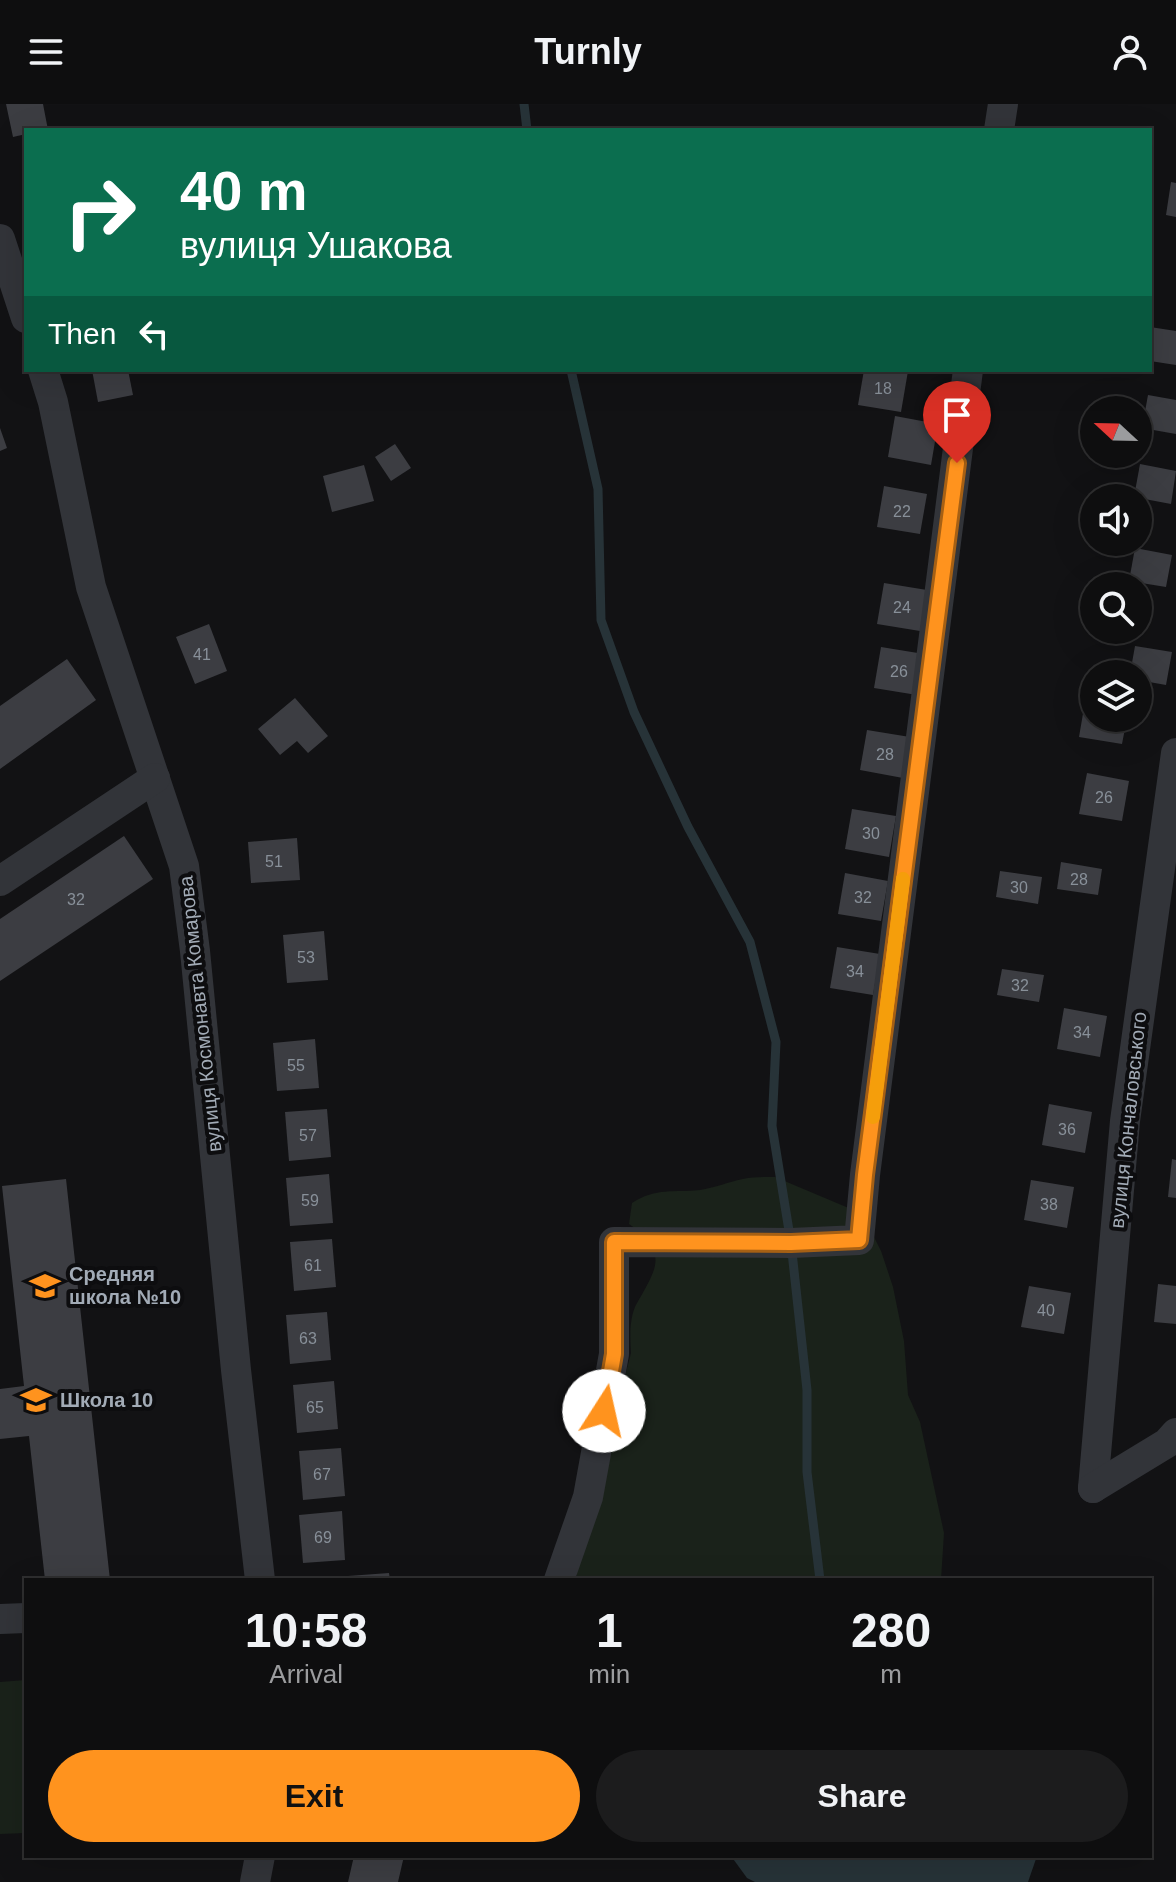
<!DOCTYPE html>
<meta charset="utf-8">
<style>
body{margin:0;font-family:Arial,sans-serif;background:#1c1c1d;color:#f1f3f6;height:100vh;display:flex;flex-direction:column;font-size:30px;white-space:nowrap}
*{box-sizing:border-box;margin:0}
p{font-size:26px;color:#9b9c9e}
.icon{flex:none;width:44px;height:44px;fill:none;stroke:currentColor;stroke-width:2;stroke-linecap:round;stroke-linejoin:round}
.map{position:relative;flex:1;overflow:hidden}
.side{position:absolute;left:24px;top:1474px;width:1128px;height:280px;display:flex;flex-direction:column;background:#0e0e0f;border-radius:0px;box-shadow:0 8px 32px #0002,0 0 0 2px #2e2e2f}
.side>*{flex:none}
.hud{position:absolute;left:24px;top:24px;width:1128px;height:244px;border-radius:0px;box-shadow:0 8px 32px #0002,0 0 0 2px #2e2e2f;background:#0b6e4f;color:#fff;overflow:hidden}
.needle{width:52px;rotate:292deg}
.fabs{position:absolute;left:1080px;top:292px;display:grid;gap:16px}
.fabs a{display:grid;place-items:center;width:72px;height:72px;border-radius:50%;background:#0e0e0f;box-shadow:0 8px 32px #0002,0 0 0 2px #2e2e2f;font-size:40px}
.pin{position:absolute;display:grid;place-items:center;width:68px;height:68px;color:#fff;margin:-82px -34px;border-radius:50% 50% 50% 0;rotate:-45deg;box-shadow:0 0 8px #0007}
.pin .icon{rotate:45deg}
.me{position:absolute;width:88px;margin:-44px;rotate:10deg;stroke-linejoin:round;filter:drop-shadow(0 0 6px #0008)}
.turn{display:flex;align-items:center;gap:28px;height:168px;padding:0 24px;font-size:36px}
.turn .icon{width:104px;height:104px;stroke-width:2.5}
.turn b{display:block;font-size:56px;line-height:68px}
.then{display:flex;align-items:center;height:76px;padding:0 24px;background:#0003;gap:16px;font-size:30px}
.eta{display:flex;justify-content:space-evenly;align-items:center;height:136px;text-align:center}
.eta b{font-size:48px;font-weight:600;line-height:56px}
.primary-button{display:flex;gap:16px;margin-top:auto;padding:16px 24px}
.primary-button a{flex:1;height:92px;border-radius:48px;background:#ff931e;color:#111;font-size:32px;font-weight:600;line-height:92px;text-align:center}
.primary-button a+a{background:#1c1c1d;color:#f1f3f6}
header{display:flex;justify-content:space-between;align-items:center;height:104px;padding:0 24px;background:#0e0e0f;font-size:36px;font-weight:600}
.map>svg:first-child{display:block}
.green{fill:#1a221a}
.water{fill:#273338}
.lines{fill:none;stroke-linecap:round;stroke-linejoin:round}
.stream{stroke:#273338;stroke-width:9}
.building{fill:#3c3d42}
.minor{stroke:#323439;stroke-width:30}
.route-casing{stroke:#a66014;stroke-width:20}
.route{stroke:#ff931e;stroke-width:14}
.slow{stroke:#f59e0b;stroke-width:14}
.labels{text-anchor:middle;stroke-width:8;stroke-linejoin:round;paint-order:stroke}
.number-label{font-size:16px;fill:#889099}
.street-label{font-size:20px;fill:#a2abb6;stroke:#0d0d0f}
.poi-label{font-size:20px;font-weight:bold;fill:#a2abb6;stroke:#0d0d0f;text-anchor:start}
</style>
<header><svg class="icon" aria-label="menu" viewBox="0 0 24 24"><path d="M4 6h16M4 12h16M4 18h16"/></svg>Turnly<svg class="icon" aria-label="person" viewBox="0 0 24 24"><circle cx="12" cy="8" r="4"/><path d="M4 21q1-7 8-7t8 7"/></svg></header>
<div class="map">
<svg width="1176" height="1778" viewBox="0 0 1176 1778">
<rect width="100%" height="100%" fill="#121214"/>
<!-- green -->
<g class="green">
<path d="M 775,1073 L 851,1105 L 870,1125 L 881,1147 L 893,1183 L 904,1237 L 908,1291 L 920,1318 L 944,1429 L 941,1476 L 577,1476 L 576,1462 L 631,1249 C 630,1233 629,1213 637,1199 C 657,1164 669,1148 629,1120 L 632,1099 C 657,1083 673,1089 700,1086 C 714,1084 728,1078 743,1075 C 753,1073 764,1073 775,1073 Z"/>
<polygon points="26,1576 26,1729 0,1730 0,1578"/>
</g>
<!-- water -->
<polygon class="water" points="731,1752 1037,1752 1028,1778 755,1778 747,1774"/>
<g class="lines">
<!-- stream -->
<g class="stream">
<polyline points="524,0 527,26"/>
<polyline points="571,266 598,385 601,516 634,608 688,723 750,838 776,938 772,1022 791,1139 807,1286 807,1368 820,1476"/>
</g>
</g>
<!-- building -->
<g class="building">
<polygon points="6,0 43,0 48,26 26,26 26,30 13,33"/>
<polygon points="1171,78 1176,79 1176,113 1166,111"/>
<polygon points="1150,223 1176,227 1176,261 1150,257"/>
<polygon points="92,266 128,266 133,291 98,298"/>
<polygon points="864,266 908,267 901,308 858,301"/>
<polygon points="1148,291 1176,296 1176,330 1142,324"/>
<polygon points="895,312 938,320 931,361 888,353"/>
<polygon points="0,324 7,344 0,347"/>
<polygon points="395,340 411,364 391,377 375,353"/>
<polygon points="1140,360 1176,367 1171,400 1134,393"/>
<polygon points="364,361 374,397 332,408 323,372"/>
<polygon points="884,382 927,390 920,430 877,423"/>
<polygon points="1135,444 1172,451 1166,483 1129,477"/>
<polygon points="884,479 927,486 920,527 877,520"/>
<polygon points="209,520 227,567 195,580 176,533"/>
<polygon points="1135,542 1172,548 1166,581 1138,576 1138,570 1130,570"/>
<polygon points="881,543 924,550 917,591 874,584"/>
<polygon points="67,555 96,596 0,665 0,602"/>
<polygon points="1086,592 1094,593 1094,614 1127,614 1122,640 1079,633"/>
<polygon points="295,594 328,632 308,649 297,637 280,651 258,625"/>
<polygon points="867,626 910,633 903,674 860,666"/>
<polygon points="1087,669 1129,677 1122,717 1079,710"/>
<polygon points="852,705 896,712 889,753 845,745"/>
<polygon points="124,732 153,775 0,877 0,815"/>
<polygon points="297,734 300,776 251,779 248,738"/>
<polygon points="1061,758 1102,765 1098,791 1057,785"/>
<polygon points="1000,767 1042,773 1038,800 996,793"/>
<polygon points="845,769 888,777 881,817 838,810"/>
<polygon points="324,827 328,876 287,879 283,831"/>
<polygon points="837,843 880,850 873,891 830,884"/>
<polygon points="1002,865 1044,871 1039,898 997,891"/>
<polygon points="1064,904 1107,912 1100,953 1057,945"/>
<polygon points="315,935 319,984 277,987 273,939"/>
<polygon points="1049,1000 1092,1008 1085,1049 1042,1041"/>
<polygon points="327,1005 331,1053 289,1057 285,1008"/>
<polygon points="1172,1055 1176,1056 1176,1094 1168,1093"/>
<polygon points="329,1070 333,1119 290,1122 286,1074"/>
<polygon points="66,1075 110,1476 45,1476 29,1332 0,1335 0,1285 24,1282 2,1082"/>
<polygon points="1031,1076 1074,1083 1067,1124 1024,1116"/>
<polygon points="332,1135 336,1183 294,1187 290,1138"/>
<polygon points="1158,1180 1176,1182 1176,1220 1154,1218"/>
<polygon points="1029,1182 1071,1189 1064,1230 1021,1223"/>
<polygon points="327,1208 331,1256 290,1260 286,1211"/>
<polygon points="334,1277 338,1325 297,1329 293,1281"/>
<polygon points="341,1344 345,1392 303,1396 299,1347"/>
<polygon points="342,1407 345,1456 303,1459 299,1411"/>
<polygon points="389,1469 390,1476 348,1476 348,1472"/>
<polygon points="354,1752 404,1752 398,1778 348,1778"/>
</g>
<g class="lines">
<!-- minor -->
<g class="minor">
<polyline points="999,26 1003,0"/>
<polyline points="0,135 26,214"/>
<polyline points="43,266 53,298 91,483 184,762 195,847 236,1266 260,1476"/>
<polyline points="0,777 155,674"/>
<polyline points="1093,1384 1125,1017 1176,649"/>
<polyline points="1093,1384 1167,1339 1176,1329"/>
<polyline points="559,1476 588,1393 614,1250 614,1138 791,1139 859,1136 865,1071 968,266"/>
<polyline points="0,1515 26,1514"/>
<polyline points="255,1778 260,1752"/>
</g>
</g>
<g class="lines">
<!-- route casing -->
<g class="route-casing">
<polyline id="route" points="604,1307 614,1250 614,1138 791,1139 859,1136 865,1071 957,359"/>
</g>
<!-- route -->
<use href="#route" class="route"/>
<!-- slow -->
<polyline class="slow" points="873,1013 903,775"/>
</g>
<!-- icons -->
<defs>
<g id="school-bare" transform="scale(2.4)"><path d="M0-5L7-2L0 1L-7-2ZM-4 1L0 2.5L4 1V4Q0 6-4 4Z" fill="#ff931e" stroke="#0d0d0f" stroke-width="2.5" paint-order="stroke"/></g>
</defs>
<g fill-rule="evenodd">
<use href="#school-bare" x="45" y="1182"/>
<use href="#school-bare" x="36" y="1296"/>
</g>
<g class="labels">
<!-- number labels -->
<g class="number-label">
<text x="883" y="290">18</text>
<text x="902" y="413">22</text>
<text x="902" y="509">24</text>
<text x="202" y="556">41</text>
<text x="899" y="573">26</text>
<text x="885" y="656">28</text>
<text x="1104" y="699">26</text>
<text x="871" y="735">30</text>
<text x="274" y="763">51</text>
<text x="1079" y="781">28</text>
<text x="1019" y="789">30</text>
<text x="863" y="799">32</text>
<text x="76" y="801">32</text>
<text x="306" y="859">53</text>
<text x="855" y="873">34</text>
<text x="1020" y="887">32</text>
<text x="1082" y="934">34</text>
<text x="296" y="967">55</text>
<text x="1067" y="1031">36</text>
<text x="308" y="1037">57</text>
<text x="310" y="1102">59</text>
<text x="1049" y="1106">38</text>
<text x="313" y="1167">61</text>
<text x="1046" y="1212">40</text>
<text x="308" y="1240">63</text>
<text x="315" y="1309">65</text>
<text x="322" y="1376">67</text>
<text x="323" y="1439">69</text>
</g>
<!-- street labels -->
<g class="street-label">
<text transform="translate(200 910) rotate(-96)" y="7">вулиця Космонавта Комарова</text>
<text transform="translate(1128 1016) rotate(-84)" y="7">вулиця Кончаловського</text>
</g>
<!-- poi labels -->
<g class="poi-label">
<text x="69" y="1177">Средняя<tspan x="69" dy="23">школа №10</tspan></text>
<text x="60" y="1303">Школа 10</text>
</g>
</g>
</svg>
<div class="fabs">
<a><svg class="needle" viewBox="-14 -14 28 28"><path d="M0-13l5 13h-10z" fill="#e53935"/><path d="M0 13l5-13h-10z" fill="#9b9c9e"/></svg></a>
<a><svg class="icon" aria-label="sound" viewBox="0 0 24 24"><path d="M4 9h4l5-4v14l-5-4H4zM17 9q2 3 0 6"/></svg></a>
<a><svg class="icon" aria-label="search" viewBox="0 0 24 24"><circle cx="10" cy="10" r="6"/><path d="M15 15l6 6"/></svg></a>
<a><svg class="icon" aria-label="layers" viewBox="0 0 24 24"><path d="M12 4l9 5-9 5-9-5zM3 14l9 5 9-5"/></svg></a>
</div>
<div class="pin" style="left:957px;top:359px;background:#d93025"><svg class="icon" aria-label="arrive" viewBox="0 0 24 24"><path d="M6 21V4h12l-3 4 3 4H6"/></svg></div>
<svg class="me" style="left:604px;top:1307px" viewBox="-20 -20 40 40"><circle r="19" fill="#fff"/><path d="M0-13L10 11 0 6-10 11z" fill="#ff931e"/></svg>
<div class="hud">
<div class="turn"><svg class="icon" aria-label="right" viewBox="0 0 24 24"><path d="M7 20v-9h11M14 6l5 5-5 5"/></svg><div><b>40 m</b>вулиця Ушакова</div></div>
<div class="then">Then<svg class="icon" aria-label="left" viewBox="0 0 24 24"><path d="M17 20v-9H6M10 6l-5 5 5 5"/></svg></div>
</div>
<section class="side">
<div class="eta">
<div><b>10:58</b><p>Arrival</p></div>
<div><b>1</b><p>min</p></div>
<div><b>280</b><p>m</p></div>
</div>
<div class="primary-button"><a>Exit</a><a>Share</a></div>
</section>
</div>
